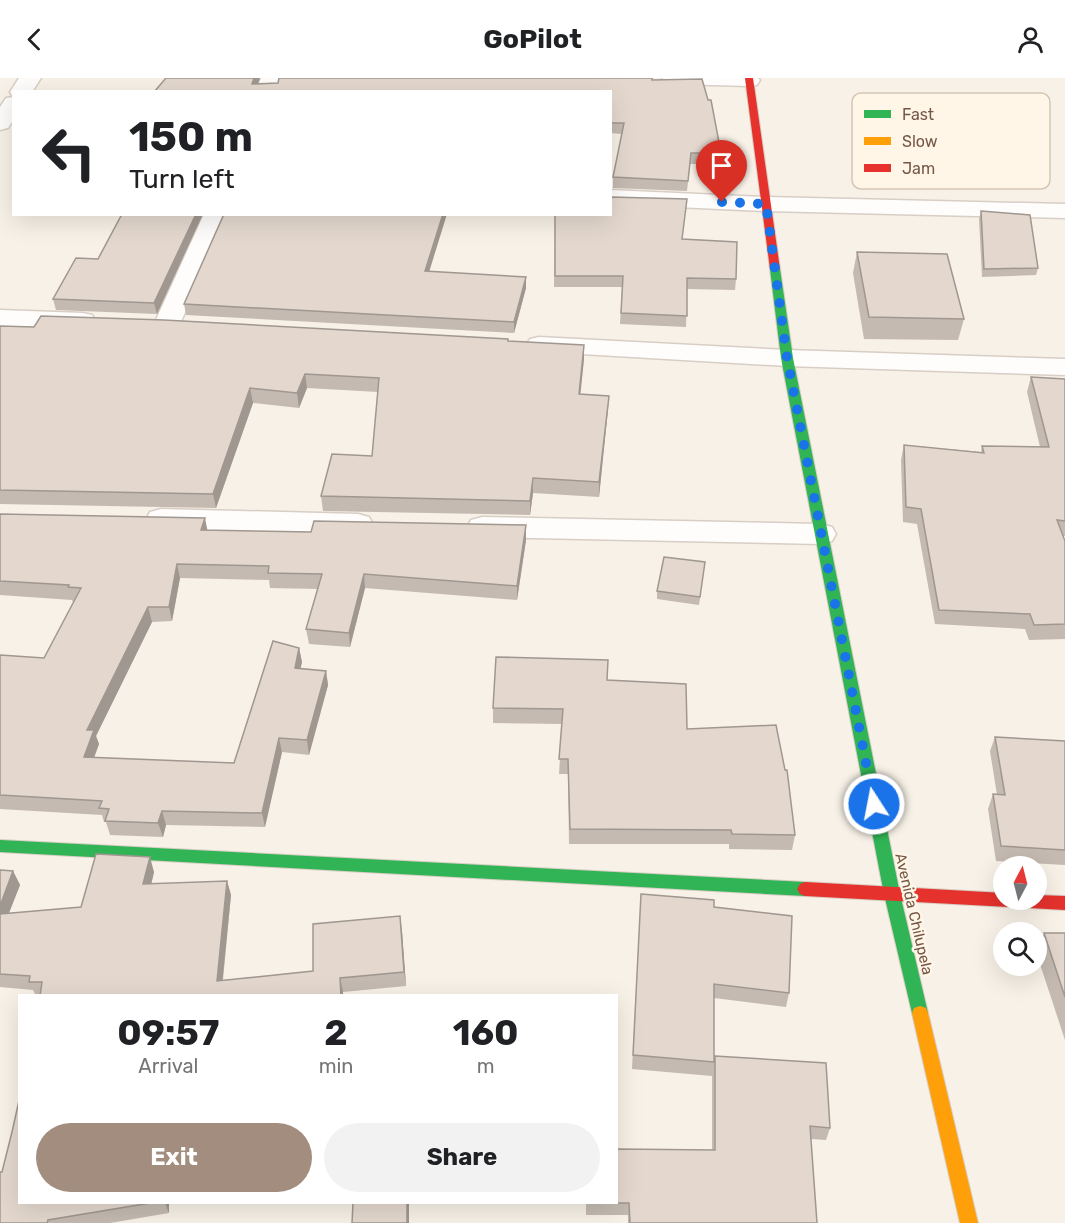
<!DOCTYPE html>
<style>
body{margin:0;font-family:Rubik,sans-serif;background:#f2f2f2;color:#202124;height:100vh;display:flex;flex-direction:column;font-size:22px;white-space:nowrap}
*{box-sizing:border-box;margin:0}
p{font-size:20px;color:#757577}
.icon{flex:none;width:33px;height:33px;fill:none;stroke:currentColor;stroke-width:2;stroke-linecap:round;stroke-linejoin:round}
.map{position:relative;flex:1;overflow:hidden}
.details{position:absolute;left:18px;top:916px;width:600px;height:210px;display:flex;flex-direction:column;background:#fff;border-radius:0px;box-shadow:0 6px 24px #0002}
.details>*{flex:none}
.top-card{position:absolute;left:12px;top:12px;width:600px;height:126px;border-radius:0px;box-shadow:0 6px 24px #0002;background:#fff;color:#202124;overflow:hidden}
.needle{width:39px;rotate:7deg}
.tools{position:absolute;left:993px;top:778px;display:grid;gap:12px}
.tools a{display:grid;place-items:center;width:54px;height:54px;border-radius:50%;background:#fff;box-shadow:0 6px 24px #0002;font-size:30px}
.pin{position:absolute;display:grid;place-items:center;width:51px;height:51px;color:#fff;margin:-62px -26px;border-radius:50% 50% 50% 0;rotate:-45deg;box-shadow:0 0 6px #0007}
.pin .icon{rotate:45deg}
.me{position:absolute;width:66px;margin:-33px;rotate:349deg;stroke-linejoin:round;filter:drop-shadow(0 0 4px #0008)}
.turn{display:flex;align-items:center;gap:21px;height:126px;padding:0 18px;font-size:27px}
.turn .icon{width:78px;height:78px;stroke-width:2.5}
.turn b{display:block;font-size:42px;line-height:51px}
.eta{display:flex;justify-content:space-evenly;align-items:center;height:102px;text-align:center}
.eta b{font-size:36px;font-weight:700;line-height:42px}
.action{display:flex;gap:12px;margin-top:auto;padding:12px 18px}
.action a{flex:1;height:69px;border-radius:36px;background:#a38d7e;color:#fff;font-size:24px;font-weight:700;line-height:69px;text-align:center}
.action a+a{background:#f2f2f2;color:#202124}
header{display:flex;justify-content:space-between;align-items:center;height:78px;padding:0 18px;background:#fff;font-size:27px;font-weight:700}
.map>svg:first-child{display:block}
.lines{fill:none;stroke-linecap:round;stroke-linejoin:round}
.street-casing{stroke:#d8cec5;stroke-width:3}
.fast-casing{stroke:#d8cdc3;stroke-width:2}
.slow-casing{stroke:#d8cdc3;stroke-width:2}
.jam-casing{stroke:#d8cdc3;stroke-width:2}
.street{fill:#fefdfb;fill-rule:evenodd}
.fast{fill:#30b455;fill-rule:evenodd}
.slow{fill:#ff9f0a;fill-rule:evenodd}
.jam{fill:#e5322d;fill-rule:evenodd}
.wall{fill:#c4bab1}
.shaded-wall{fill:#a09790}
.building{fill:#e4d8ce;stroke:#a09790;stroke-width:1.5}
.route{stroke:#1a73e8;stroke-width:10;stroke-dasharray:0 18}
.labels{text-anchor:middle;stroke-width:5;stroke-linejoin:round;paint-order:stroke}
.street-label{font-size:15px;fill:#765746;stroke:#fff6e8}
.key{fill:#fff6e8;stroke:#d6c6b7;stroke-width:1.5}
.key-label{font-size:16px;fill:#765746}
</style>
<header><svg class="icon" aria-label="back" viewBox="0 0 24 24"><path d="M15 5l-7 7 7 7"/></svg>GoPilot<svg class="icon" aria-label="person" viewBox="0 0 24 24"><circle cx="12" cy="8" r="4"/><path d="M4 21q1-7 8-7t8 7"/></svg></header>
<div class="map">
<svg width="1065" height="1145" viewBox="0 0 1065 1145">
<rect width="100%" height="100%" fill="#f7f1e7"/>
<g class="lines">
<!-- street casing -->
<g class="street-casing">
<g id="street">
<polygon points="19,0 41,0 32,14 14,14 13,19 10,14"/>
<polygon points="261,0 283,0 277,14 255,14"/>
<polygon points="662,0 758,0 760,2 757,7 749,8 673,6 666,4"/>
<polygon points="14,19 14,41 8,50 0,52 0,29 6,20"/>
<polygon points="610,112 766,119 1065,126 1065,140 766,133 610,126"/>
<polygon points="204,136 228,136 180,246 176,252 167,254 158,252 154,246"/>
<polygon points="0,232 83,235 92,237 96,243 92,249 83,251 0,248"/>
<polygon points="539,259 787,272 1065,281 1065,297 787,288 530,273 526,267 530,261"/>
<polygon points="161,431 358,436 369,439 373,446 369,453 358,456 161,451 150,448 146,441 150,434"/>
<polygon points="482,439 821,446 832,449 836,456 832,463 821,466 482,459 471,456 467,449 471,442"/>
</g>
</g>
<!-- fast casing -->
<g class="fast-casing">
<g id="fast">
<polygon points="775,188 780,191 793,280 900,816 928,935 926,940 920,942 914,940 912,935 884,816 781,280 770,191"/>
<polygon points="0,762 805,804 810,806 813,811 810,816 805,818 0,774"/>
</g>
</g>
<!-- slow casing -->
<g class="slow-casing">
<polygon id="slow" points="920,928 926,930 928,935 978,1145 960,1145 912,935 914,930"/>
</g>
<!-- jam casing -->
<g class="jam-casing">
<g id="jam">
<polygon points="745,0 753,0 780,191 775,194 770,191"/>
<polygon points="805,804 1004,815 1004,822 1036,822 1036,817 1065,818 1065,832 805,818 800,816 797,811 800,806"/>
</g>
</g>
<!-- street -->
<use href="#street" class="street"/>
<!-- fast -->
<use href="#fast" class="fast"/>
<!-- slow -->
<use href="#slow" class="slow"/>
<!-- jam -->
<use href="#jam" class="jam"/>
</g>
<!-- wall -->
<g class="wall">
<polygon points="166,0 260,0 258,5 278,5 279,0 653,0 653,2 721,75 720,86 690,86 687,113 613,110 613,99 622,56 610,55 610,14 154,14"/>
<polygon points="981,133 1038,190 1036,197 982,199 979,141"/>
<polygon points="122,136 203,136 157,236 56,232 53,221 98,181"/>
<polygon points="555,136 683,161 736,201 735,212 687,211 686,249 620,246 622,209 554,209"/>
<polygon points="857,174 964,241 958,262 864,261 853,195"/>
<polygon points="429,194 526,210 514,255 186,237 184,226"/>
<polygon points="0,248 34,249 508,263 584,281 580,316 609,318 599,419 533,415 530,437 323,433 321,418 372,378 378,314 307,310 299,330 253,325 216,430 0,426"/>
<polygon points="1031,299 1065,301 1065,458 1063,458 1065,463 1065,561 1029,562 1025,551 935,546 917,446 903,444 901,382 904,367 981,374 982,368 1040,369 1027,314"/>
<polygon points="0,436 207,452 311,454 526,447 526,462 517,522 365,510 350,569 309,566 306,551 318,511 270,510 269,502 180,500 172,543 152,544 96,658 99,666 94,680 234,685 299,570 302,584 300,591 326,593 328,607 309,677 282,674 265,749 166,747 163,759 110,757 106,744 104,744 102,737 0,731 0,577 44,580 74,524 73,524 72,522 0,517"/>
<polygon points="705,484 699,527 657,521 657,513"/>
<polygon points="607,602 687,651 795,757 792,772 729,771 729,766 569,766 568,696 559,696 562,646 493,645 493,630"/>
<polygon points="995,659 1065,663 1065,787 996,783 988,731 993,716 997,717 990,673"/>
<polygon points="0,792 13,793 20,807 9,835 81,829 154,794 151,806 227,803 231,817 223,902 313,893 402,853 406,908 343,914 343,918 36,918 33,912 0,909"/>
<polygon points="641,816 714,829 789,915 786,929 714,920 714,979 830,1050 826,1062 811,1061 817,1145 628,1145 628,1137 586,1137 586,1125 616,1125 712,1072 712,996 712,998 632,991"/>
<polygon points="1044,855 1065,855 1065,962 1036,874 1036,872"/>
<polygon points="12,1054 20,1125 169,1125 169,1135 110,1145 0,1145 2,1094"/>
</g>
<!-- shaded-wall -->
<g class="shaded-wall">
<polygon points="254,0 260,0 255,14 252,6"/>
<polygon points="196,136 203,136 157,236 154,225"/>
<polygon points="443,136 447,136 426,204 425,193"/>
<polygon points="526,199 526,210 514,255 514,244"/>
<polygon points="584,267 584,281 579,330 579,316"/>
<polygon points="305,296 307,310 299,330 297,315"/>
<polygon points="250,310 253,325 216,430 213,416"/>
<polygon points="609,318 608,332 599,419 599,404"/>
<polygon points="533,400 533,415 530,437 530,423"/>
<polygon points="205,440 208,455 201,452"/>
<polygon points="526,447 526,462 517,522 517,508"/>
<polygon points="177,486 180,500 172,543 169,529"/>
<polygon points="364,496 365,510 350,569 349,555"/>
<polygon points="148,529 152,544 96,658 99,666 89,693 84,679 87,652"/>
<polygon points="299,570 302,584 297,605 295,590"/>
<polygon points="326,593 328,607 309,677 307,662"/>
<polygon points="279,660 282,674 265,749 262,735"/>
<polygon points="162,733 166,747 163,759 158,745"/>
<polygon points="150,779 154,794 148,820 143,806"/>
<polygon points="13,793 20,807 3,850 0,843 0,828"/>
<polygon points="227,803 231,817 221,917 217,903"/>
<polygon points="400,838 402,853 406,908 404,894"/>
<polygon points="340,900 343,914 343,918 341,918"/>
<polygon points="165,1125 169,1125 169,1135"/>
<rect x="407" y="1125" width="2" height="20"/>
</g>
<!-- building -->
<g class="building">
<polygon points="166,0 254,0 252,6 278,5 279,0 652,0 652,2 702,1 708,22 711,22 721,75 691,75 688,103 613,99 624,45 610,45 610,14 154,14"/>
<polygon points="610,119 687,121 682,161 737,164 736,201 687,200 687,238 621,235 623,198 555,198 555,136 610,136"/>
<polygon points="981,133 1030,137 1038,190 984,191"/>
<polygon points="122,136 196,136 154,225 53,221 76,180 98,181"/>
<polygon points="224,136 443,136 425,193 526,199 514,244 184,226"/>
<polygon points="857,174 947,176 964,241 869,239"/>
<polygon points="41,238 164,242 508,261 508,263 584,267 579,316 609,318 599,404 533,400 530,423 321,418 332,376 372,378 379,300 305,296 297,315 250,310 213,416 0,412 0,248 34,249"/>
<polygon points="1031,299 1065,301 1065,443 1057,442 1065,463 1065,546 1034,547 1030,536 939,532 921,431 906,429 904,367 984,375 982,368 1049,369"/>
<polygon points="0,436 205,440 201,452 311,454 314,443 526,447 517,508 364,496 349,555 306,551 322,496 268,495 269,488 177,486 169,529 148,529 87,652 94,652 84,679 234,685 273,563 299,570 295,590 326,593 307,662 279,660 262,735 162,733 158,745 105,743 109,731 99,730 102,723 0,717 0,577 44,580 81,510 68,509 69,507 0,503"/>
<polygon points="664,479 705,484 700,519 657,513"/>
<polygon points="496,579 608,582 607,602 686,606 687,651 776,647 785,692 787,692 795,757 732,756 731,752 570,751 568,681 559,681 563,631 493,630"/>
<polygon points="995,659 1065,663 1065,772 1001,768 993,716 1005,717"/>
<polygon points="96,776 150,779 143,806 227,803 217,903 313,893 313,846 400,838 404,894 340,900 341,918 40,918 42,904 29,904 30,898 0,896 0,836 81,829"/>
<polygon points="0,792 13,793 0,828"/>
<polygon points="641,816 714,822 714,829 792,838 789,915 714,906 714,984 633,977"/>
<polygon points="1044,855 1065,855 1065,919"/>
<polygon points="715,978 826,985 830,1050 810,1048 817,1145 630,1145 629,1125 611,1125 616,1125 616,1071 715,1072"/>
<polygon points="20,1018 20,1125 150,1125 48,1142 47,1145 0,1145 0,1094 2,1094 12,1054"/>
<polygon points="353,1125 407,1125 407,1145 352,1145"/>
</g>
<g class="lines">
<!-- route -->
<polyline class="route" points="722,124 766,126 787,280 874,726"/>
</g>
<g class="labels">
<!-- street labels -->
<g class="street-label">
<text transform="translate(914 836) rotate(77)" y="5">Avenida Chilupela</text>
</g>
</g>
<!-- legend -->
<rect x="852" y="15" width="198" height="96" rx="9" class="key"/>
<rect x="864" y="32" width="27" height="8" fill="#30b455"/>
<rect x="864" y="59" width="27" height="8" fill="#ff9f0a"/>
<rect x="864" y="86" width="27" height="8" fill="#e5322d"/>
<g class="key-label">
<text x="902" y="42">Fast</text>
<text x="902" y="69">Slow</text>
<text x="902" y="96">Jam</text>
</g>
</svg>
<div class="tools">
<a><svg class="needle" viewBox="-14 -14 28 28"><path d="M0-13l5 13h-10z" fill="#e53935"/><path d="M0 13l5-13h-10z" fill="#757577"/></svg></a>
<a><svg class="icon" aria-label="search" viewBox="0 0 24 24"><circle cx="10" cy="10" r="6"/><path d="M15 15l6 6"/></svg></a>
</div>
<div class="pin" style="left:722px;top:124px;background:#d93025"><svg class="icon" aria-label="arrive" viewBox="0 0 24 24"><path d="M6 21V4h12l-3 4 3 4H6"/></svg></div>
<svg class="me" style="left:874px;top:726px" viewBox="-20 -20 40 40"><circle r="17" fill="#1a73e8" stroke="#fff" stroke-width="3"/><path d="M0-11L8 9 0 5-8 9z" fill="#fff"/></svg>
<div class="top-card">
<div class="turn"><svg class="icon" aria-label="left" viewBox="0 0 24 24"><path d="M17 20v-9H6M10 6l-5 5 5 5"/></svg><div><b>150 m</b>Turn left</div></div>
</div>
<section class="details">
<div class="eta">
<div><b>09:57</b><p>Arrival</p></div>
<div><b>2</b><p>min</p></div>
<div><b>160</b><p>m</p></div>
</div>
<div class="action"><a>Exit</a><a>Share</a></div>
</section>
</div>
